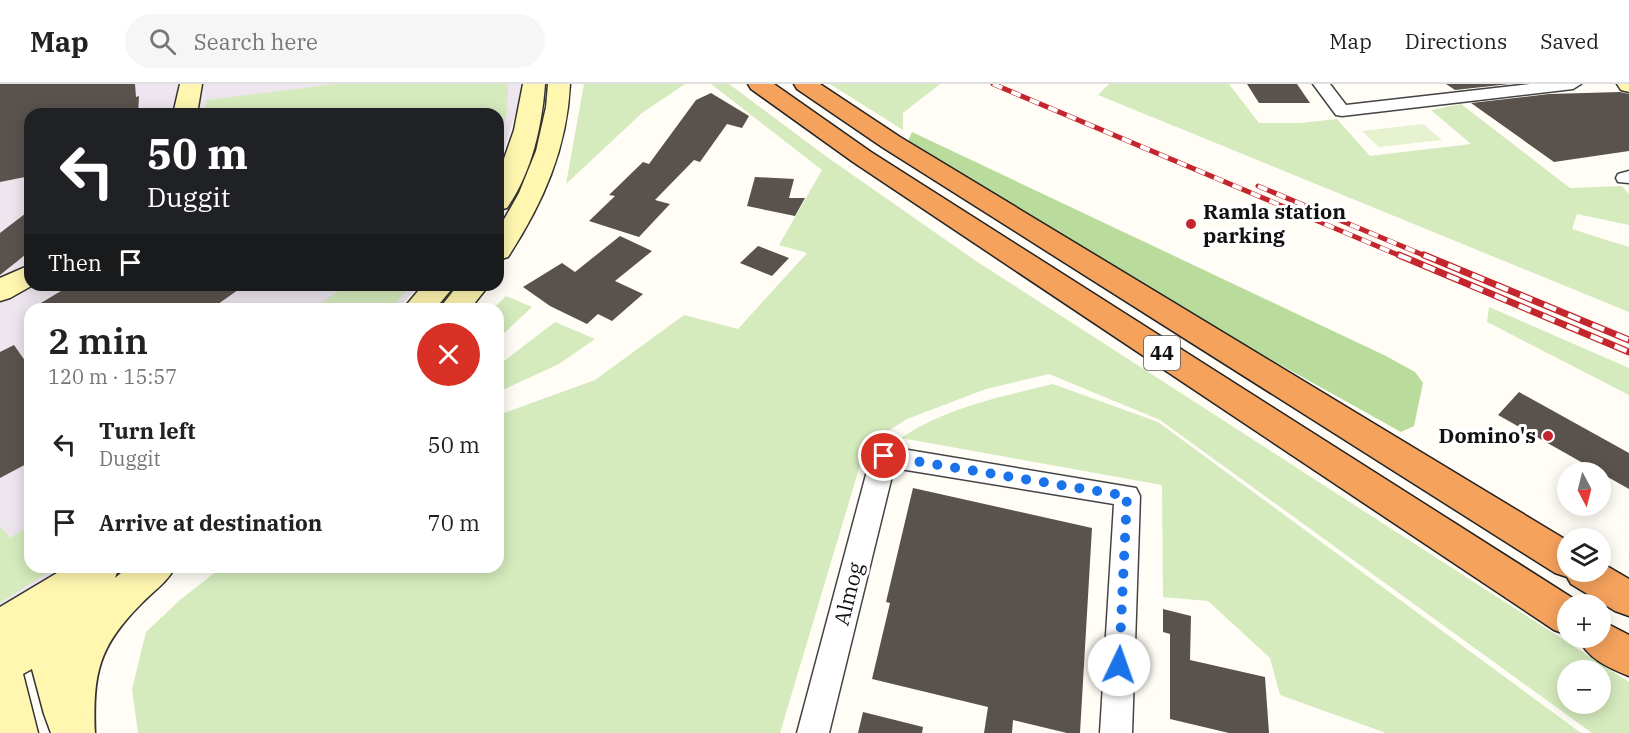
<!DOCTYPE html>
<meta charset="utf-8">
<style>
body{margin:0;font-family:"IBM Plex Serif",serif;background:#f6f6f6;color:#222;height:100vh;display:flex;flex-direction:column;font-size:22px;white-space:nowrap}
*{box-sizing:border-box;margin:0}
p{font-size:20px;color:#767676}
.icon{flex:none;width:33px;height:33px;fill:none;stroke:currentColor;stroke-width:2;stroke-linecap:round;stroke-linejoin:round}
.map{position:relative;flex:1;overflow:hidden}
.panel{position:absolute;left:24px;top:219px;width:480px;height:270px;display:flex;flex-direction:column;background:#fff;border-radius:18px;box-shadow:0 3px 15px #0003}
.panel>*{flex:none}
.hud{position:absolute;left:24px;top:24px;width:480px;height:183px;border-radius:18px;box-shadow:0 3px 15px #0003;background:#202124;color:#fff;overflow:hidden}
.needle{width:39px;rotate:173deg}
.controls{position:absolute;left:1557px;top:378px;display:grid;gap:12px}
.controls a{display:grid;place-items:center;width:54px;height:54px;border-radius:50%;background:#fff;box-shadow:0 3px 15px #0003;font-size:30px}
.pin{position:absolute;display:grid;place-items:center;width:51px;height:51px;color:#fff;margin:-26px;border:3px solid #fff;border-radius:50%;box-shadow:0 2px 6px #0007}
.me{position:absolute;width:66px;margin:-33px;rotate:3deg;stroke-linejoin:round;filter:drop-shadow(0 0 4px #0008)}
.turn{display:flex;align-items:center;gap:21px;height:126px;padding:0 24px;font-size:27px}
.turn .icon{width:78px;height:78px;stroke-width:2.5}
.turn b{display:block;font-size:42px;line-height:51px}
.then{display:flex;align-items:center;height:57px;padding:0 24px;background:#0003;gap:12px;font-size:22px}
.round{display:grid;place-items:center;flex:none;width:63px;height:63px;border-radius:32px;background:#f6f6f6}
.overview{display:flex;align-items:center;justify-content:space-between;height:102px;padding:0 24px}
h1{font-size:36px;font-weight:600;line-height:45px}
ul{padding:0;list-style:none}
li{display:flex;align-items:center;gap:18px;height:78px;padding:0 24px}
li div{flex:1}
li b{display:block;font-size:22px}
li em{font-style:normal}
header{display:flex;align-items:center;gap:36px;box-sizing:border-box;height:84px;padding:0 30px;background:#fff;border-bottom:2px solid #e0e0e0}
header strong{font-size:28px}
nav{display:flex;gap:33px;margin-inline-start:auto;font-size:21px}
.search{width:420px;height:54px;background:#f6f6f6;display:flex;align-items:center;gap:15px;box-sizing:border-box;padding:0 21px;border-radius:33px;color:#767676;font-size:22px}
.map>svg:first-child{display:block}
.industrial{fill:#eee6ef}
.green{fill:#d5ebbd;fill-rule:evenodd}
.forest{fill:#b9dc9c}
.pitch{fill:#e6f2cf}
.building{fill:#5a524d}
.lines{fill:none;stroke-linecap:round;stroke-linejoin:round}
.street-casing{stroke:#444;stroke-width:3}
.secondary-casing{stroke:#333;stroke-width:3}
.highway-casing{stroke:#222;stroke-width:3}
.street{fill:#fff;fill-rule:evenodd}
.secondary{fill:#fff6b0;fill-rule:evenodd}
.highway{fill:#f5a25d;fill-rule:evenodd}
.rail-far1-casing{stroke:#c4262e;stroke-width:5}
.rail-casing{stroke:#c4262e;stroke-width:7}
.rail-far1{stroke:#fff;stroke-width:4;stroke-dasharray:10;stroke-linecap:butt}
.rail{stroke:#fff;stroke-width:4.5;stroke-dasharray:13;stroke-linecap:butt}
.route{stroke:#1a73e8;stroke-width:10;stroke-dasharray:0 18}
.poi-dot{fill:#c4262e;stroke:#fff;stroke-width:2}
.labels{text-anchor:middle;stroke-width:6;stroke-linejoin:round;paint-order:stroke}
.shield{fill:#fff;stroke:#585858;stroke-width:1.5}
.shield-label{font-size:20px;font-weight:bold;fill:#111}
.poi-label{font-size:21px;font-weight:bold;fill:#111;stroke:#fff;text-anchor:start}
.street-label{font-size:21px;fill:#111;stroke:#fff}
</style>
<header>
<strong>Map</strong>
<div class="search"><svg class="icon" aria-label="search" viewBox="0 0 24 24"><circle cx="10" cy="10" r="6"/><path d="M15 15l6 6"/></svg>Search here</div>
<nav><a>Map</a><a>Directions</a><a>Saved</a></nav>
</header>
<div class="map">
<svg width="1629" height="649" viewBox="0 0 1629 649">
<rect width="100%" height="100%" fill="#fffdf5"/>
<!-- industrial -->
<polygon class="industrial" points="0,0 521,0 521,13 498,83 498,30 30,30 30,201 419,201 398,225 30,225 30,483 71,483 0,527"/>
<!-- green -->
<g class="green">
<polygon points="336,0 508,0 507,29 498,53 498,30 203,30 207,16"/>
<polygon points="584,0 685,0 642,29 566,100"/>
<path d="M 711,0 L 729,0 L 827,73 L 976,177 L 1629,598 L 1629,649 L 1592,649 L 1160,336 L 1049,290 L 986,305 L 907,335 L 866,361 L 780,649 L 138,649 L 132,605 L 146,548 L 180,516 L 222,483 L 498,483 L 498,331 L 595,296 L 684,231 L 738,245 L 807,169 L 779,161 L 822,86 ZM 1600,586 L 1600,620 L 1568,620 L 1568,586 Z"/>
<polygon points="830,0 940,0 903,29 903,46"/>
<polygon points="1109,0 1229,0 1259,39 1300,39 1337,35 1370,72 1471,60 1431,26 1461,20 1570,104 1622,102 1629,110 1629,141 1577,130 1572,145 1629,163 1629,228 1098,11"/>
<polygon points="346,201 412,201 390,225 313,225"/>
<polygon points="506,212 532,223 498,255 498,225 493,225"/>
<polygon points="1489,223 1629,284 1629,311 1487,238"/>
<polygon points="555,238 595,255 559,280 498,308 499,281"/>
<path d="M 1053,300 L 1158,338 L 1581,649 L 1386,649 L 1280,611 L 1270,574 L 1208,517 L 1163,513 L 1162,401 L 901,354 C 947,323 1000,313 1053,300 Z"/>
<polygon points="30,441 30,483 56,483 0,519 0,442 10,454"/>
</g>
<!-- forest -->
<polygon class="forest" points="912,48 1386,272 1415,288 1423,299 1414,342 1401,348 1171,220 907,59"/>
<!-- pitch -->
<polygon class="pitch" points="1423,40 1442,56 1379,63 1362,47"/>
<!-- building -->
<g class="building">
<polygon points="0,0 135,0 136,13 139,12 138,30 30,30 30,92 0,98"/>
<polygon points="1247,0 1297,0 1310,19 1259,19"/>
<polygon points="1446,0 1510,0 1455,6"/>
<polygon points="1620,8 1629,10 1629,67 1554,78 1471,19 1549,10"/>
<polygon points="711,9 749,32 742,44 727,40 700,78 694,76 655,116 670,120 639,153 589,137 615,112 609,111 643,78 649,80 696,16"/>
<polygon points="755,93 794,95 789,114 805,114 795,132 747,122"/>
<polygon points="30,126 30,167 0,191 0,149"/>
<polygon points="620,152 652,167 615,197 643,210 612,237 598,230 587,240 550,222 523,203 562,179 575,188"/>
<polygon points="758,162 789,174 772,192 740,179"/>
<polygon points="71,201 245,201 211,225 31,225"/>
<polygon points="14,261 30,284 30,378 0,394 0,268"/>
<polygon points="1519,308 1629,369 1629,405 1498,331"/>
<polygon points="913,404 1092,444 1080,649 1067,649 1013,636 1012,649 984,649 988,623 872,595 890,519 886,518"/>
<polygon points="1163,525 1191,532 1190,576 1265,593 1269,649 1229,649 1170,635 1170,550 1163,548"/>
<polygon points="863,628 923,643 922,649 858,649"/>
</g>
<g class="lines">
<!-- street casing -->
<g class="street-casing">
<g id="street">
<polygon points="1313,0 1330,0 1346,21 1530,0 1581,0 1573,5 1342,32 1336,31"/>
<polygon points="1629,87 1629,99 1618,98 1616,94 1618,90"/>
<polygon points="884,362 1136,404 1140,412 1132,649 1100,649 1114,420 894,384 829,649 797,649 871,372 875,365"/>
</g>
</g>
<!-- secondary casing -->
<g class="secondary-casing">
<g id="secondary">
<polygon points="180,0 202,0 197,30 173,30"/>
<path d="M 523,0 L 545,0 C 542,42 532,88 507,124 L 498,126 L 498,92 L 514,46 Z"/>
<path d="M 548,0 L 570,0 C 567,65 543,119 508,173 L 498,176 L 498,146 L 519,109 L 536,67 L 546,23 Z"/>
<polygon points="1617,0 1629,0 1629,8 1621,6"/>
<polygon points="30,181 30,201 33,201 10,214 0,217 0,194"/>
<polygon points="423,201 455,201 435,225 403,225"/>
<polygon points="458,201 489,201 470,225 439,225"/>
<path d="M 67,483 L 119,483 L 115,494 L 128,483 L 175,483 C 167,499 153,507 141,520 C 98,563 93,590 95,649 L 51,649 L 44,630 L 32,585 L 23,590 L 38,649 L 0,649 L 0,523 Z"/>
</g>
</g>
<!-- highway casing -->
<g class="highway-casing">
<g id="highway">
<polygon points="748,0 774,0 871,68 1582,520 1568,520 1568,551 1554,546 853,78 751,5"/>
<polygon points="794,0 820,0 900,53 1568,457 1568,488 1600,488 1600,478 1629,495 1629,532 1615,527 1571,500 1567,493 1555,489 882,63 797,5"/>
<path d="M 1600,536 L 1629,551 L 1629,592 C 1609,584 1586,574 1579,554 L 1600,554 Z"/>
</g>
</g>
<!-- street -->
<use href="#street" class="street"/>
<!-- secondary -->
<use href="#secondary" class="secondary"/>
<!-- highway -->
<use href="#highway" class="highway"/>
<!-- rail-far1 casing -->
<g class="rail-far1-casing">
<g id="rail-far1">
<polyline points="993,0 1403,173"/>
<polyline points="1258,102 1428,173"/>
</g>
</g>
<!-- rail casing -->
<g class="rail-casing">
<g id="rail">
<polyline points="1399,171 1629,268"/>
<polyline points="1424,171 1629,256"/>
</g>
</g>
<!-- rail-far1 -->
<use href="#rail-far1" class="rail-far1"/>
<!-- rail -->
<use href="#rail" class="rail"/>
</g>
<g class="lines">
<!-- route -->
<polyline class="route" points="884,372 1127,412 1119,581"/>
</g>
<!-- markers -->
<g class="poi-dot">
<circle cx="1191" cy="140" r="6"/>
<circle cx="1548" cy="352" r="6"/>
</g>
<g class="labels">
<!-- shield labels -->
<rect class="shield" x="1144" y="252" width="36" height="34" rx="4.5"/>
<g class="shield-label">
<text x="1162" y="276">44</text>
</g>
<!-- poi labels -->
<g class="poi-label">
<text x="1203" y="135">Ramla station<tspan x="1203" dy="24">parking</tspan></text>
<text x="1536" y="359" text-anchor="end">Domino's</text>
</g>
<!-- street labels -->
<g class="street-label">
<text transform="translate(849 510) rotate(-76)" y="7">Almog</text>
</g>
</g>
</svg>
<div class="controls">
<a><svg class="needle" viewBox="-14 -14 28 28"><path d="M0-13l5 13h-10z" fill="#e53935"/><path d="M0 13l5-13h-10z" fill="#767676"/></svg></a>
<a><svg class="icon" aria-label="layers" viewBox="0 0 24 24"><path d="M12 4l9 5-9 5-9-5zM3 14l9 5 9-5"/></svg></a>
<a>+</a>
<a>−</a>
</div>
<div class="pin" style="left:884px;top:372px;background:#d93025"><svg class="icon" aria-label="arrive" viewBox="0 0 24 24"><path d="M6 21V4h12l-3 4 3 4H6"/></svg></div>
<svg class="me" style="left:1119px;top:581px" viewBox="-20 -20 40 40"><circle r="19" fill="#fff"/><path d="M0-13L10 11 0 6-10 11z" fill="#1a73e8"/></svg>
<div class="hud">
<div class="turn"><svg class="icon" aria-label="left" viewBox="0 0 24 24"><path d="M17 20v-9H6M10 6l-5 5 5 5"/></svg><div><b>50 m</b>Duggit</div></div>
<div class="then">Then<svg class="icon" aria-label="arrive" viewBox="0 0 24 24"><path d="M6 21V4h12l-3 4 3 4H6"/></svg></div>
</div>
<section class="panel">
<div class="overview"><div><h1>2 min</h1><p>120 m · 15:57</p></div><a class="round" style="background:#d93025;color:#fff"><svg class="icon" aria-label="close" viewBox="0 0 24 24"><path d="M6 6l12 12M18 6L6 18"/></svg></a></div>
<ul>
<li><svg class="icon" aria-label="left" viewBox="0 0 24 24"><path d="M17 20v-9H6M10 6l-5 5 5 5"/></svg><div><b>Turn left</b><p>Duggit</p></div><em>50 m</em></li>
<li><svg class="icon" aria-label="arrive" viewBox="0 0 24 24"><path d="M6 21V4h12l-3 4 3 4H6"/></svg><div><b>Arrive at destination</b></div><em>70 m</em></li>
</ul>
</section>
</div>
